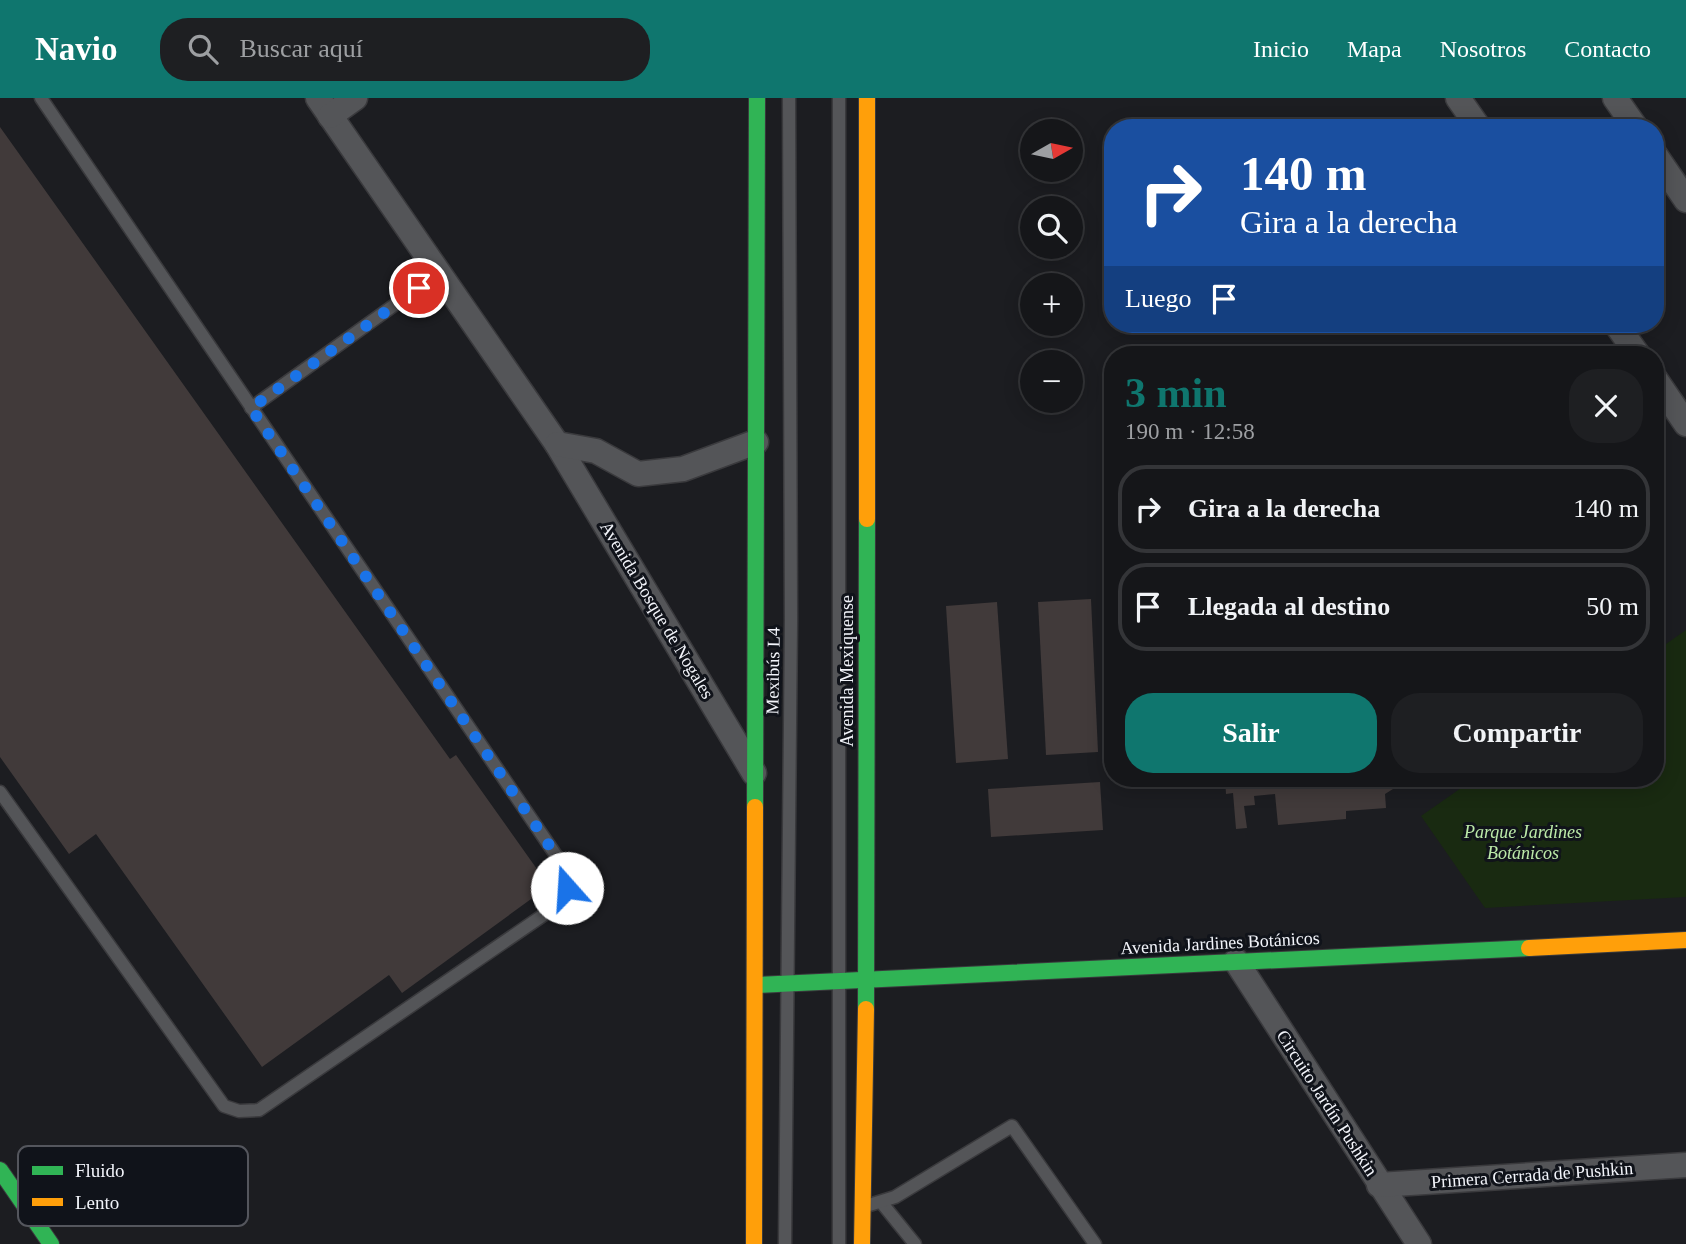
<!DOCTYPE html>
<html lang="es">
<meta charset="utf-8">
<style>
body{margin:0;font-family:Georgia,serif;background:#1e1f22;color:#f1f3f6;height:100vh;display:flex;flex-direction:column;font-size:26px;white-space:nowrap}
*{box-sizing:border-box;margin:0}
p{font-size:23px;color:#9d9fa2}
.icon{flex:none;width:38px;height:38px;fill:none;stroke:currentColor;stroke-width:2;stroke-linecap:round;stroke-linejoin:round}
.map{position:relative;flex:1;overflow:hidden}
.side{position:absolute;left:1104px;top:248px;width:560px;height:441px;display:flex;flex-direction:column;background:#151619;border-radius:28px;box-shadow:0 4px 18px #0003,0 0 0 2px #343538}
.side>*{flex:none}
.guide{position:absolute;left:1104px;top:21px;width:560px;height:214px;border-radius:28px;box-shadow:0 4px 18px #0003,0 0 0 2px #343538;background:#1a4fa0;color:#fff;overflow:hidden}
.needle{width:46px;rotate:81deg}
.tools{position:absolute;left:1020px;top:21px;display:grid;gap:14px}
.tools a{display:grid;place-items:center;width:63px;height:63px;border-radius:50%;background:#151619;box-shadow:0 4px 18px #0003,0 0 0 2px #343538;font-size:35px}
.pin{position:absolute;display:grid;place-items:center;width:60px;height:60px;color:#fff;margin:-30px;border:4px solid #fff;border-radius:50%;box-shadow:0 2px 7px #0007}
.me{position:absolute;width:77px;margin:-38px;rotate:341deg;stroke-linejoin:round;filter:drop-shadow(0 0 5px #0008)}
.turn{display:flex;align-items:center;gap:24px;height:147px;padding:0 21px;font-size:32px}
.turn .icon{width:91px;height:91px;stroke-width:2.5}
.turn b{display:block;font-size:49px;line-height:60px}
.then{display:flex;align-items:center;height:66px;padding:0 21px;background:#0003;gap:14px;font-size:26px}
.round{display:grid;place-items:center;flex:none;width:74px;height:74px;border-radius:28px;background:#1e1f22}
.headline{display:flex;align-items:center;justify-content:space-between;height:119px;padding:0 21px}
h1{font-size:42px;font-weight:800;line-height:52px;color:#0f766e}
.primary-button{display:flex;gap:14px;margin-top:auto;padding:14px 21px}
.primary-button a{flex:1;height:80px;border-radius:28px;background:#0f766e;color:#fff;font-size:28px;font-weight:800;line-height:80px;text-align:center}
.primary-button a+a{background:#1e1f22;color:#f1f3f6}
ul{padding:0;list-style:none}
li{display:flex;align-items:center;gap:21px;height:88px;margin:0 14px 10px;padding:0 7px;border:4px solid #343538;border-radius:28px}
li div{flex:1}
li b{display:block;font-size:26px}
li em{font-style:normal}
header{display:flex;align-items:center;gap:42px;box-sizing:border-box;height:98px;padding:0 35px;background:#0f766e;color:#fff}
header strong{font-size:33px}
nav{display:flex;gap:38px;margin-inline-start:auto;font-size:24px}
.search{width:490px;height:63px;background:#1e1f22;display:flex;align-items:center;gap:18px;box-sizing:border-box;padding:0 24px;border-radius:28px;color:#9d9fa2;font-size:26px}
.map>svg:first-child{display:block}
.green{fill:#192a11}
.building{fill:#413a3a}
.lines{fill:none;stroke-linecap:round;stroke-linejoin:round}
.lane-casing{stroke:#3a3a3d;stroke-width:15}
.street-casing{stroke:#3a3a3d;stroke-width:27}
.fast-casing{stroke:#3a3a3d;stroke-width:18}
.slow-casing{stroke:#3a3a3d;stroke-width:18}
.lane{stroke:#545558;stroke-width:12}
.street{stroke:#545558;stroke-width:24}
.fast{stroke:#30b455;stroke-width:16}
.slow{stroke:#ff9f0a;stroke-width:16}
.route{stroke:#1a73e8;stroke-width:12;stroke-dasharray:0 21.6}
.labels{text-anchor:middle;stroke-width:6;stroke-linejoin:round;paint-order:stroke}
.street-label{font-size:18px;fill:#f2f4fa;stroke:#10131a}
.park-label{font-size:18px;font-style:italic;fill:#bceaa9;stroke:#10131a}
.key{fill:#10131a;stroke:#54565d;stroke-width:2}
.key-label{font-size:19px;fill:#f2f4fa}
</style>
<header>
<strong>Navio</strong>
<div class="search"><svg class="icon" aria-label="search" viewBox="0 0 24 24"><circle cx="10" cy="10" r="6"/><path d="M15 15l6 6"/></svg>Buscar aquí</div>
<nav><a>Inicio</a><a>Mapa</a><a>Nosotros</a><a>Contacto</a></nav>
</header>
<div class="map">
<svg width="1686" height="1146" viewBox="0 0 1686 1146">
<rect width="100%" height="100%" fill="#1c1d21"/>
<!-- green -->
<polygon class="green" points="1686,532 1686,799 1485,810 1421,718 1474,681 1656,681 1656,553"/>
<!-- building -->
<g class="building">
<polygon points="0,29 450,661 456,657 549,788 402,895 389,877 262,969 96,736 69,756 0,659"/>
<polygon points="1091,501 1098,654 1046,657 1038,504"/>
<polygon points="997,504 1008,661 956,665 946,508"/>
<polygon points="1225,681 1387,681 1393,691 1385,696 1386,710 1346,713 1346,721 1278,727 1275,696 1254,698 1255,707 1244,708 1247,730 1236,731 1233,695 1226,696"/>
<polygon points="1100,684 1103,732 991,739 988,691"/>
</g>
<g class="lines">
<!-- lane casing -->
<g class="lane-casing">
<g id="lane">
<polyline points="839,0 839,1146"/>
<polyline points="251,310 439,175"/>
<polyline points="0,694 224,1008 239,1013 259,1012 561,805 567,790 566,772 41,0"/>
<polyline points="881,1104 915,1146"/>
<polyline points="866,1108 895,1099 1012,1028 1095,1146"/>
<polyline points="785,1146 791,522 789,0"/>
</g>
</g>
<!-- street casing -->
<g class="street-casing">
<g id="street">
<polyline points="318,0 557,346 754,675"/>
<polyline points="1458,0 1479,30"/>
<polyline points="1615,0 1636,30"/>
<polyline points="330,18 355,0"/>
<polyline points="1656,58 1686,102"/>
<polyline points="1616,226 1638,257"/>
<polyline points="1656,282 1686,326"/>
<polyline points="557,346 596,353 638,376 683,371 756,344"/>
<polyline points="1236,863 1419,1146"/>
<polyline points="1379,1087 1686,1067"/>
</g>
</g>
<!-- fast casing -->
<g class="fast-casing">
<g id="fast">
<polyline points="755,709 757,0"/>
<polyline points="756,887 1529,850"/>
<polyline points="866,911 867,421"/>
<polyline points="0,1072 51,1146"/>
</g>
</g>
<!-- slow casing -->
<g class="slow-casing">
<g id="slow">
<polyline points="867,421 867,0"/>
<polyline points="1529,850 1686,842"/>
<polyline points="754,1146 755,709"/>
<polyline points="862,1146 866,911"/>
</g>
</g>
<!-- lane -->
<use href="#lane" class="lane"/>
<!-- street -->
<use href="#street" class="street"/>
<!-- fast -->
<use href="#fast" class="fast"/>
<!-- slow -->
<use href="#slow" class="slow"/>
</g>
<g class="lines">
<!-- route -->
<polyline class="route" points="419,190 251,310 566,772 567,790"/>
</g>
<g class="labels">
<!-- street labels -->
<g class="street-label">
<text transform="translate(657 512) rotate(59)" y="6">Avenida Bosque de Nogales</text>
<text transform="translate(773 573) rotate(-89)" y="6">Mexibús L4</text>
<text transform="translate(847 573) rotate(-90)" y="6">Avenida Mexiquense</text>
<text transform="translate(1220 845) rotate(-3)" y="6">Avenida Jardines Botánicos</text>
<text transform="translate(1327 1005) rotate(57)" y="6">Circuito Jardín Pushkin</text>
<text transform="translate(1532 1077) rotate(-4)" y="6">Primera Cerrada de Pushkin</text>
</g>
<!-- park labels -->
<g class="park-label">
<text x="1523" y="740">Parque Jardines<tspan x="1523" dy="21">Botánicos</tspan></text>
</g>
</g>
<!-- legend -->
<rect x="18" y="1048" width="230" height="80" rx="10" class="key"/>
<rect x="32" y="1068" width="31" height="9" fill="#30b455"/>
<rect x="32" y="1100" width="31" height="8" fill="#ff9f0a"/>
<g class="key-label">
<text x="75" y="1079">Fluido</text>
<text x="75" y="1111">Lento</text>
</g>
</svg>
<div class="tools">
<a><svg class="needle" viewBox="-14 -14 28 28"><path d="M0-13l5 13h-10z" fill="#e53935"/><path d="M0 13l5-13h-10z" fill="#9d9fa2"/></svg></a>
<a><svg class="icon" aria-label="search" viewBox="0 0 24 24"><circle cx="10" cy="10" r="6"/><path d="M15 15l6 6"/></svg></a>
<a>+</a>
<a>−</a>
</div>
<div class="pin" style="left:419px;top:190px;background:#d93025"><svg class="icon" aria-label="arrive" viewBox="0 0 24 24"><path d="M6 21V4h12l-3 4 3 4H6"/></svg></div>
<svg class="me" style="left:567px;top:790px" viewBox="-20 -20 40 40"><circle r="19" fill="#fff"/><path d="M0-13L10 11 0 6-10 11z" fill="#1a73e8"/></svg>
<div class="guide">
<div class="turn"><svg class="icon" aria-label="right" viewBox="0 0 24 24"><path d="M7 20v-9h11M14 6l5 5-5 5"/></svg><div><b>140 m</b>Gira a la derecha</div></div>
<div class="then">Luego<svg class="icon" aria-label="arrive" viewBox="0 0 24 24"><path d="M6 21V4h12l-3 4 3 4H6"/></svg></div>
</div>
<section class="side">
<div class="headline"><div><h1>3 min</h1><p>190 m · 12:58</p></div><a class="round"><svg class="icon" aria-label="close" viewBox="0 0 24 24"><path d="M6 6l12 12M18 6L6 18"/></svg></a></div>
<ul>
<li><svg class="icon" aria-label="right" viewBox="0 0 24 24"><path d="M7 20v-9h11M14 6l5 5-5 5"/></svg><div><b>Gira a la derecha</b></div><em>140 m</em></li>
<li><svg class="icon" aria-label="arrive" viewBox="0 0 24 24"><path d="M6 21V4h12l-3 4 3 4H6"/></svg><div><b>Llegada al destino</b></div><em>50 m</em></li>
</ul>
<div class="primary-button"><a>Salir</a><a>Compartir</a></div>
</section>
</div>
